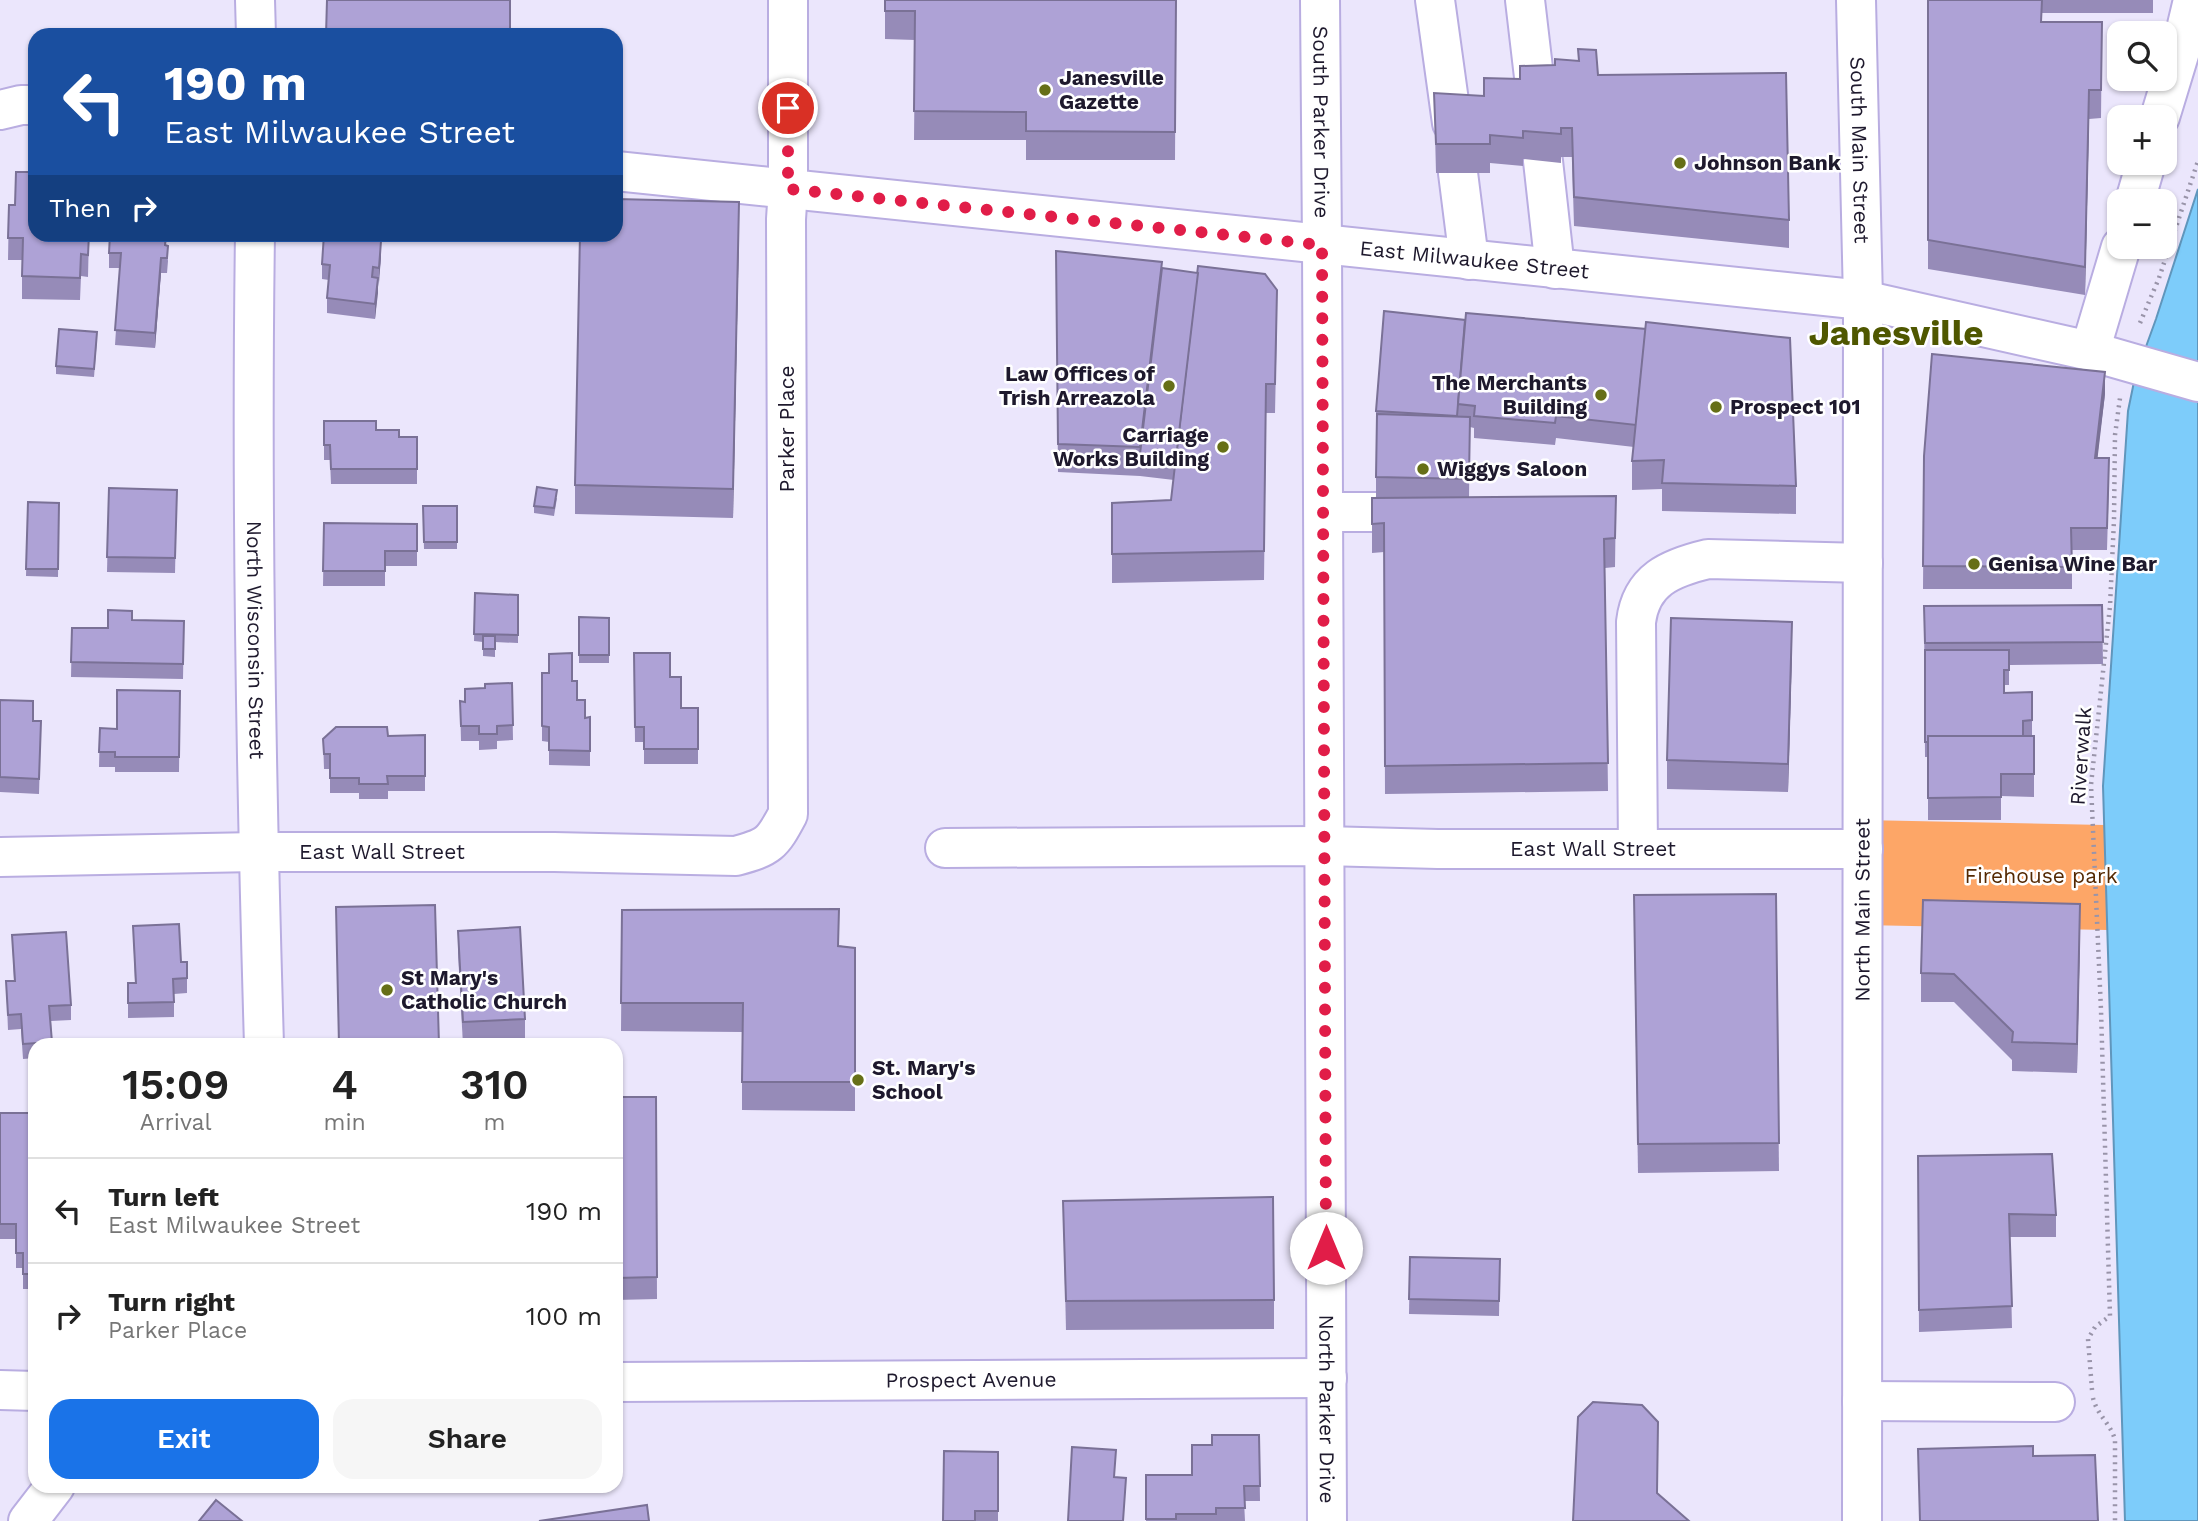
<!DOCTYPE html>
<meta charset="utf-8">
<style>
body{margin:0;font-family:"Work Sans",sans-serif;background:#f6f6f6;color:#222;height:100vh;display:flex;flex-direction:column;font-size:26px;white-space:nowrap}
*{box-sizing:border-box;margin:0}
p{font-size:23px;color:#767676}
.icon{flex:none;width:38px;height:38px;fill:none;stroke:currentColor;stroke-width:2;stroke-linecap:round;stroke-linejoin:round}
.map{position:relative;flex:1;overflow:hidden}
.side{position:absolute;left:28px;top:1038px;width:595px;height:455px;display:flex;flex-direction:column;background:#fff;border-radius:21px;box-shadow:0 2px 5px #0004}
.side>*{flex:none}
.banner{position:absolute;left:28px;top:28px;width:595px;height:214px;border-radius:21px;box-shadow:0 2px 5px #0004;background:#1a4fa0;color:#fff;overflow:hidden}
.tools{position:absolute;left:2107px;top:21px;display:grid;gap:14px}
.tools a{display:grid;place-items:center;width:70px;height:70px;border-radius:14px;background:#fff;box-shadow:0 2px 5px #0004;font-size:35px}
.pin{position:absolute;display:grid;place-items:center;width:60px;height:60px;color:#fff;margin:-30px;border:4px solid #fff;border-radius:50%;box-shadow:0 2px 7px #0007}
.me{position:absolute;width:77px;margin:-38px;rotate:0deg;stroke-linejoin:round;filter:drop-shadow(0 0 5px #0008)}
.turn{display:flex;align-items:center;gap:24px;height:147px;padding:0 21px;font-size:32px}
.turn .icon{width:91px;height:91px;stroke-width:2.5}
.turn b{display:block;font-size:49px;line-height:60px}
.then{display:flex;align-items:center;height:66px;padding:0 21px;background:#0003;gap:14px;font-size:26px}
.eta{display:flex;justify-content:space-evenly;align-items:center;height:119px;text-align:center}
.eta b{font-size:42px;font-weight:600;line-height:49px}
.button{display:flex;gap:14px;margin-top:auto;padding:14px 21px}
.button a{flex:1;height:80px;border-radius:21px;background:#1a73e8;color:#fff;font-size:28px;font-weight:600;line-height:80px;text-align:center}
.button a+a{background:#f6f6f6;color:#222}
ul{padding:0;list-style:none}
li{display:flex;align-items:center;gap:21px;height:105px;padding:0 21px;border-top:2px solid #e0e0e0}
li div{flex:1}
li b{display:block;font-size:26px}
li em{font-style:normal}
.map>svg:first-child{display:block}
.green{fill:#fda667}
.water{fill:#7dccfa;stroke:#6096bc;stroke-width:2}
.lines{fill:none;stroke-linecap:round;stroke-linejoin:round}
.minor-casing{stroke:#b9ade1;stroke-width:42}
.major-casing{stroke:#b9ade1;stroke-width:42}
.path{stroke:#9994a9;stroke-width:4.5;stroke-dasharray:2 5;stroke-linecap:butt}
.minor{stroke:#fff;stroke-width:38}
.major{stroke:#fff;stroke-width:38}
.wall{fill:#968bb8}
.shaded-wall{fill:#7a7196}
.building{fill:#aea2d6;stroke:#7a7196;stroke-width:2}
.route{stroke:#e11d48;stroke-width:12;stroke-dasharray:0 21.6}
.poi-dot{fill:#666f17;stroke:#fff;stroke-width:2.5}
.labels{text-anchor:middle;stroke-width:5;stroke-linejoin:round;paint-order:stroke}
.poi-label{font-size:21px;font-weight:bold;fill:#1e192d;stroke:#fff;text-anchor:start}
.street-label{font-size:21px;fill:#1e192d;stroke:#fff}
.park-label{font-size:21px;fill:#542902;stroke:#fff}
.town-label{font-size:35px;font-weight:bold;fill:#4f5700;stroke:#fff}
</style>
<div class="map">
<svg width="2198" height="1521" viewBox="0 0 2198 1521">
<rect width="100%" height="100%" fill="#ebe6fc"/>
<!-- green -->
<polygon class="green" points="1863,820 2104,825 2107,930 1863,925"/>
<!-- water -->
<polygon class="water" points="2198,189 2198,1521 2125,1521 2103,786 2128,411 2135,377 2156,319"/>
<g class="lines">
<!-- minor casing -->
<g class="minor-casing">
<g id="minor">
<polyline points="255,0 256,35"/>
<polyline points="1435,0 1452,123"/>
<polyline points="1525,0 1536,94"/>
<polyline points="2160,117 2184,38 2193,0"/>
<polyline points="1543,161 1555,269"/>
<polyline points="1458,173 1469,260"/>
<polyline points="2135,201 2146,163"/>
<path id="s1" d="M 255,234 C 251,505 256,775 264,1045"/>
<polyline points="2090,351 2121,247"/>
<polyline points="1324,512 1425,512"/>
<path id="s2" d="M 945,848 L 1324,846 L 1438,849 L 1863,849"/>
<path d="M 1638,849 L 1636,622 C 1641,580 1670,568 1708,559 L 1863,563"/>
<path id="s3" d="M 0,857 L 258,852 L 554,852 L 736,856 C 769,847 772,844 788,814 L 786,219 L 788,189 L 788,0"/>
<path id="s4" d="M 616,1382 L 1327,1378"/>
<polyline points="0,1390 35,1391"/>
<polyline points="1862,1401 2055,1402"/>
<polyline points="28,1521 55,1486"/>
<path id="s5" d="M 1862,1521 L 1863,300"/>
</g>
</g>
<!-- major casing -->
<g class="major-casing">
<g id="major">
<path id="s6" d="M 1320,0 L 1322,245 L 1327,1521"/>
<path id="s7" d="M 1856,0 L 1863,300"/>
<polyline points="0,110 21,105 35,105"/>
<path id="s8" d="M 616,171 L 1863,300 L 2090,351 L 2198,382"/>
</g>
</g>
<!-- path -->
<g class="path">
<polyline points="2140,323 2159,278 2198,161"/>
<polyline points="2092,1390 2088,1339 2095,1327 2110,1316 2101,1010 2091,785 2110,606 2114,520 2115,435 2120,398"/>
<path d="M 2093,1398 C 2097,1415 2111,1424 2115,1440 L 2115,1521"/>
</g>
<!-- minor -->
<use href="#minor" class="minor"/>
<!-- major -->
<use href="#major" class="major"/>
</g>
<!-- wall -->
<g class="wall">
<polygon points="885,0 1176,0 1175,160 1026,160 1026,140 914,140 915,40 885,39"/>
<polygon points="1928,0 2153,0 2153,13 2042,13 2042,22 2102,22 2101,118 2089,119 2085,295 1928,269"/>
<polygon points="1578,49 1598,75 1789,220 1789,248 1574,226 1572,157 1561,157 1561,163 1523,159 1523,166 1490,163 1490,173 1436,173 1434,93 1484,96 1484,78 1520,79 1555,65 1578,61"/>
<polygon points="9,205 89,234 88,277 81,276 80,300 22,299 22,260 8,260"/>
<polygon points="739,231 733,518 575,514 575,485"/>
<polygon points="167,234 166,245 168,261 167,273 161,273 155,348 115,345 120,268 109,268 109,253"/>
<polygon points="380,234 379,241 381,256 375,319 327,313 327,298 329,280 322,279 322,264 333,236"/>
<polygon points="1056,251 1162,268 1277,319 1275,413 1266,413 1264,580 1112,583 1112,503 1171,500 1174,480 1140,476 1058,472"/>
<polygon points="1384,311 1796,486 1796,514 1662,511 1662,489 1632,490 1632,461 1634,447 1556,438 1555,445 1474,438 1474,428 1470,427 1469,497 1616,496 1615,567 1605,568 1608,791 1385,794 1384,552 1372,553 1372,498 1376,498 1376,411"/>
<polygon points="97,340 94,377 56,374 56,366"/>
<polygon points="2105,394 2097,458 2109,480 2107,550 2072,550 2072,589 1923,589 1924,456"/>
<polygon points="324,421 376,430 399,437 417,437 417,484 331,484 330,460 324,460"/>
<polygon points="109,488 177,490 175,573 107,572"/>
<polygon points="557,498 554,516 534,513 534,506"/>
<polygon points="28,502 59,503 58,577 26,576"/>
<polygon points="423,506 457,506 457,549 424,549"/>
<polygon points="324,523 417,524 417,566 385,566 385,586 323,586"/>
<polygon points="475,593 518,595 518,643 495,642 495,657 483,656 483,642 474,641"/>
<polygon points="2102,605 2103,664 2009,665 2009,685 2004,685 2004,693 2032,692 2032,736 2034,736 2034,797 2001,796 2001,820 1928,820 1928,757 1925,757 1924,606"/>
<polygon points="579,617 609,618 609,663 579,663"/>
<polygon points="132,620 184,621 183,679 71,677 72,628 108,628"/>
<polygon points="1792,650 1788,792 1667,789 1667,760"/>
<polygon points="634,653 670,677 681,708 698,708 698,764 644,764 644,742 635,742"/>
<polygon points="542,673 572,681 577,700 585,718 590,717 590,766 549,765 549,742 542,741"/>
<polygon points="512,683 513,740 497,741 497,749 479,750 479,741 461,741 460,701 465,702 485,688"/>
<polygon points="180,691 179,772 115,772 115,767 99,767 100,728 117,729"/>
<polygon points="0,700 33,721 41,721 39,794 0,792"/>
<polygon points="425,735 425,791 388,791 388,799 359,799 359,793 330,793 330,769 324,769 323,739 388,736"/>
<polygon points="1776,894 1779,1171 1638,1173 1634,924"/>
<polygon points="336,907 439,1045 339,1045"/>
<polygon points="622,910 855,948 855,1111 742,1110 742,1032 621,1031"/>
<polygon points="133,926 181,962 187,962 187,993 174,994 174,1017 128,1018 128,983 135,983"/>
<polygon points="458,931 525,1019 525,1041 463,1045 458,953"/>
<polygon points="2080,933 2077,1073 2012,1071 2012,1060 1954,1002 1921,1002 1921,973"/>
<polygon points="12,935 71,1005 71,1020 51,1021 52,1045 35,1045 35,1058 23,1059 21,1029 8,1030 6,981 14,981"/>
<polygon points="616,1097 656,1097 657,1299 616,1300"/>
<polygon points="0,1113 35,1113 35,1289 23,1289 23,1268 16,1268 16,1239 0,1239"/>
<polygon points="1918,1156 2056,1215 2056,1237 2010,1237 2012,1328 1919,1332"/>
<polygon points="1063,1201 1274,1300 1274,1329 1066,1330"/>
<polygon points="1410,1257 1500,1259 1499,1316 1409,1314"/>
<polygon points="1259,1435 1260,1501 1244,1501 1245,1521 1146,1521 1146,1475 1192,1475 1212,1445"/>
<polygon points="998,1452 998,1521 943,1521"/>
</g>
<!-- shaded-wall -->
<g class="shaded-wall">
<polygon points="2089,90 2089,119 2085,295 2085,267"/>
<polygon points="739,202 739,231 733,518 733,489"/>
<polygon points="381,241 381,256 379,283 379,268"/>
<polygon points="161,258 161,273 155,348 155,333"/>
<polygon points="378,278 378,293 375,319 375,304"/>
<polygon points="2105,372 2105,394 2095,480 2095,458"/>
<polygon points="1792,622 1792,650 1788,792 1788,764"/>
<polygon points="2080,904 2080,933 2077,1073 2077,1044"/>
</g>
<!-- building -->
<g class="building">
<polygon points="327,0 510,0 510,35 326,35"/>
<polygon points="885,0 1176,0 1175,132 1026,131 1026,112 914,111 915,11 885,11"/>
<polygon points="1928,0 2042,0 2041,22 2102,22 2101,90 2089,90 2085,267 1928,240"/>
<polygon points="1578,49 1596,50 1598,75 1786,73 1789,220 1574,197 1572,128 1561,128 1561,134 1523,131 1523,138 1490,135 1490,144 1436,144 1434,93 1484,96 1484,78 1520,79 1520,66 1555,65 1555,59 1579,61"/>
<polygon points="33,140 35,140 35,234 89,234 88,255 81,254 80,278 22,276 23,238 8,238 9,205 15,205 16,172 31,172"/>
<polygon points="616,199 739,202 733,489 575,485 580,234 616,234"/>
<polygon points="110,234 166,234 165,245 168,246 167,258 161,258 155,333 115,330 121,253 109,253"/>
<polygon points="324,234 333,236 334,234 378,234 377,241 381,241 379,268 373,267 372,277 378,278 375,304 327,298 330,265 322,264"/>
<polygon points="1056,251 1162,262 1140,447 1058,444"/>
<polygon points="1198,266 1265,274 1277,290 1275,384 1266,384 1264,551 1112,554 1112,503 1171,500"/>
<polygon points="1162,268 1198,273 1176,458 1140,454"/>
<polygon points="1384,311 1465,320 1457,416 1376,411"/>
<polygon points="1466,313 1646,329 1636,425 1556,416 1555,423 1474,416 1475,406 1458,404"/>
<polygon points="1646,322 1790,338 1796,486 1662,483 1664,460 1632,461"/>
<polygon points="59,329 97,332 94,369 56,366"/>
<polygon points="1932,354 2105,372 2095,458 2109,458 2107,528 2071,528 2072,567 1923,566 1924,456"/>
<polygon points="1377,414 1470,417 1469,479 1376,477"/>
<polygon points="324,421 376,421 376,430 399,430 399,437 417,437 417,469 331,469 330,445 324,445"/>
<polygon points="537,487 557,490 554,508 534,506"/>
<polygon points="109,488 177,490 175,558 107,557"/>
<polygon points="1616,496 1615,538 1604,539 1608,763 1385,766 1384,523 1372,524 1372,498"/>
<polygon points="28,502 59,503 58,569 26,569"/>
<polygon points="423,506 457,506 457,542 424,542"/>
<polygon points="324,523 417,524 417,551 385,551 385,571 323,571"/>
<polygon points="475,593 518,595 518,635 474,634"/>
<polygon points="2102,605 2103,642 1925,643 1924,606"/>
<polygon points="108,610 132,611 132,620 184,621 183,664 71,662 72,628 108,628"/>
<polygon points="579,617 609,618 609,655 579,655"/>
<polygon points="1671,618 1792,622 1788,764 1667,760"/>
<rect x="483" y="636" width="12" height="13"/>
<polygon points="1925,650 2009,650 2009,670 2004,670 2004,693 2032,692 2032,720 2023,721 2023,736 1928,736 1928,742 1925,742"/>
<polygon points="572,653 572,681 577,681 577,700 585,700 585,718 590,717 590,751 549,750 549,727 542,726 542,673 549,673 549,654"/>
<polygon points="634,653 670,653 670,677 681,677 681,708 698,708 698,749 644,749 644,727 635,727"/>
<polygon points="512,683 513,725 497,726 497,734 479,734 479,726 461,726 460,701 465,702 465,689 485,688 485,684"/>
<polygon points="117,690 180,691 179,757 115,757 115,752 99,752 100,728 117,729"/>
<polygon points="0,700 33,701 33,721 41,721 39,779 0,777"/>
<polygon points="336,727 387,727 388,736 425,735 425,776 387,776 388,784 359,784 359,778 330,778 330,754 324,754 323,739"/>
<polygon points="1928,736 2034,736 2034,774 2001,774 2001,797 1928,798"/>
<polygon points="1776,894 1779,1143 1638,1144 1634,895"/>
<polygon points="1923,900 2080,904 2077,1044 2012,1042 2013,1032 1954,974 1921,973"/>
<polygon points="435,905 439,1045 339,1045 336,907"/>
<polygon points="839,909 838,946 855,948 855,1082 742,1082 743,1003 621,1003 622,910"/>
<polygon points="179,924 181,962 187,962 187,978 173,979 174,1002 128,1003 128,983 136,983 133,926"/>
<polygon points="520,927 525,1019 463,1022 458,931"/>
<polygon points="66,932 71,1005 49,1006 52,1042 23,1044 21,1014 8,1015 6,981 15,981 12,935"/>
<polygon points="616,1097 656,1097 657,1277 616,1278"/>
<polygon points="0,1113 35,1113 35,1274 23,1274 23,1253 16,1253 16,1224 0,1224"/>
<polygon points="2052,1154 2056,1215 2009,1214 2012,1306 1919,1310 1918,1156"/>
<polygon points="1273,1197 1274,1300 1066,1301 1063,1201"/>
<polygon points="1410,1257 1500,1259 1499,1301 1409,1299"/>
<polygon points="1593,1402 1642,1405 1658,1422 1657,1493 1689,1521 1573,1521 1578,1417"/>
<polygon points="1212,1435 1259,1435 1260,1486 1244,1486 1245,1508 1216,1508 1216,1514 1176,1514 1176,1519 1146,1519 1146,1475 1192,1475 1192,1445 1212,1445"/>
<polygon points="2033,1446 2033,1456 2095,1455 2098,1521 1920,1521 1918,1449"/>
<polygon points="1072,1447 1116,1450 1114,1477 1126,1478 1123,1521 1068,1521"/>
<polygon points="944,1451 998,1452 998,1511 975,1511 975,1521 943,1521"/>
<polygon points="216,1500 242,1521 199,1521"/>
<polygon points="647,1505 649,1521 539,1521"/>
</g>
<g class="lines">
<!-- route -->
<polyline class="route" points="788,108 788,189 1322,245 1326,1248"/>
</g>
<!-- markers -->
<g class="poi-dot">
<circle cx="1045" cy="90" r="7"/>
<circle cx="1680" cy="163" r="7"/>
<circle cx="1169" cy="386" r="7"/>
<circle cx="1601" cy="395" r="7"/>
<circle cx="1716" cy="407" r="7"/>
<circle cx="1223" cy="447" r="7"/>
<circle cx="1423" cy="469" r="7"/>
<circle cx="1974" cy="564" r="7"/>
<circle cx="387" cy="990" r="7"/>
<circle cx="858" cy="1080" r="7"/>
</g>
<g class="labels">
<!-- poi labels -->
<g class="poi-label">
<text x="1059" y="85">Janesville<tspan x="1059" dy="24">Gazette</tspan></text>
<text x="1694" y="170">Johnson Bank</text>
<text x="1155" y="381" text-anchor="end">Law Offices of<tspan x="1155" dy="24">Trish Arreazola</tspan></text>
<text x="1587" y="390" text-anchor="end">The Merchants<tspan x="1587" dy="24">Building</tspan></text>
<text x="1730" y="414">Prospect 101</text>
<text x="1209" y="442" text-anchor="end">Carriage<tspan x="1209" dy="24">Works Building</tspan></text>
<text x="1437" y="476">Wiggys Saloon</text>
<text x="1988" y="571">Genisa Wine Bar</text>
<text x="401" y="985">St Mary's<tspan x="401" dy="24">Catholic Church</tspan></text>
<text x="872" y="1075">St. Mary's<tspan x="872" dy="24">School</tspan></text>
</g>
<!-- street labels -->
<g class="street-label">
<text dy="7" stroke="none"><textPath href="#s6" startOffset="122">South Parker Drive</textPath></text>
<text dy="7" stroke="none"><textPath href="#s7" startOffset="150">South Main Street</textPath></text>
<text dy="7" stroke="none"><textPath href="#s8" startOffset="863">East Milwaukee Street</textPath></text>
<text transform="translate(787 429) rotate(-90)" y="7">Parker Place</text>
<text dy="7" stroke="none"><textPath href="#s1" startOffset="406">North Wisconsin Street</textPath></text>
<text transform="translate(2081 756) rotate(-86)" y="7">Riverwalk</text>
<text dy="7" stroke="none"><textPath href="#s2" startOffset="648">East Wall Street</textPath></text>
<text dy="7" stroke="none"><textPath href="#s3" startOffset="382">East Wall Street</textPath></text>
<text dy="7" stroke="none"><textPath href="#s5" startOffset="611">North Main Street</textPath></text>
<text dy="7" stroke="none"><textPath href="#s4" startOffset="355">Prospect Avenue</textPath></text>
<text dy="7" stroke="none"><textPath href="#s6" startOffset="1409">North Parker Drive</textPath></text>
</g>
<!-- park labels -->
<g class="park-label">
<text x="2041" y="883">Firehouse park</text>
</g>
<!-- town labels -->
<g class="town-label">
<text x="1896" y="345">Janesville</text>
</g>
</g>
</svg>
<div class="tools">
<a><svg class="icon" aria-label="search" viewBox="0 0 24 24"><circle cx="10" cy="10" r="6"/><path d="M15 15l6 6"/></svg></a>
<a>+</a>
<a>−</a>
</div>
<div class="pin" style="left:788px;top:108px;background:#d93025"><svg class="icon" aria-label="arrive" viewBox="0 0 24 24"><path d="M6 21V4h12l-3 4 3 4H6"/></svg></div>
<svg class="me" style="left:1326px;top:1248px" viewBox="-20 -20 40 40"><circle r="19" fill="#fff"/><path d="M0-13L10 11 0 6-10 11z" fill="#e11d48"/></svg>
<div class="banner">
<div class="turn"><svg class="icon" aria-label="left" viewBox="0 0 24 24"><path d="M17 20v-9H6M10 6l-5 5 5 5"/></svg><div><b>190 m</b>East Milwaukee Street</div></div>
<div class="then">Then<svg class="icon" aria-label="right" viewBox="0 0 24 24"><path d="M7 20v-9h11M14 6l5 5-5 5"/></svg></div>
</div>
<section class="side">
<div class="eta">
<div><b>15:09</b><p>Arrival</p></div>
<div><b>4</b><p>min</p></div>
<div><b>310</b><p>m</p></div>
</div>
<ul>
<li><svg class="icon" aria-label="left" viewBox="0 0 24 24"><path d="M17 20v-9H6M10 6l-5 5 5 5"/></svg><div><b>Turn left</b><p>East Milwaukee Street</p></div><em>190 m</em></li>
<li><svg class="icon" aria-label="right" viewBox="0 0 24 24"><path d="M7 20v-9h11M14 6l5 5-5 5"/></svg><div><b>Turn right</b><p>Parker Place</p></div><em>100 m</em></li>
</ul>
<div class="button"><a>Exit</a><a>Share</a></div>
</section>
</div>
